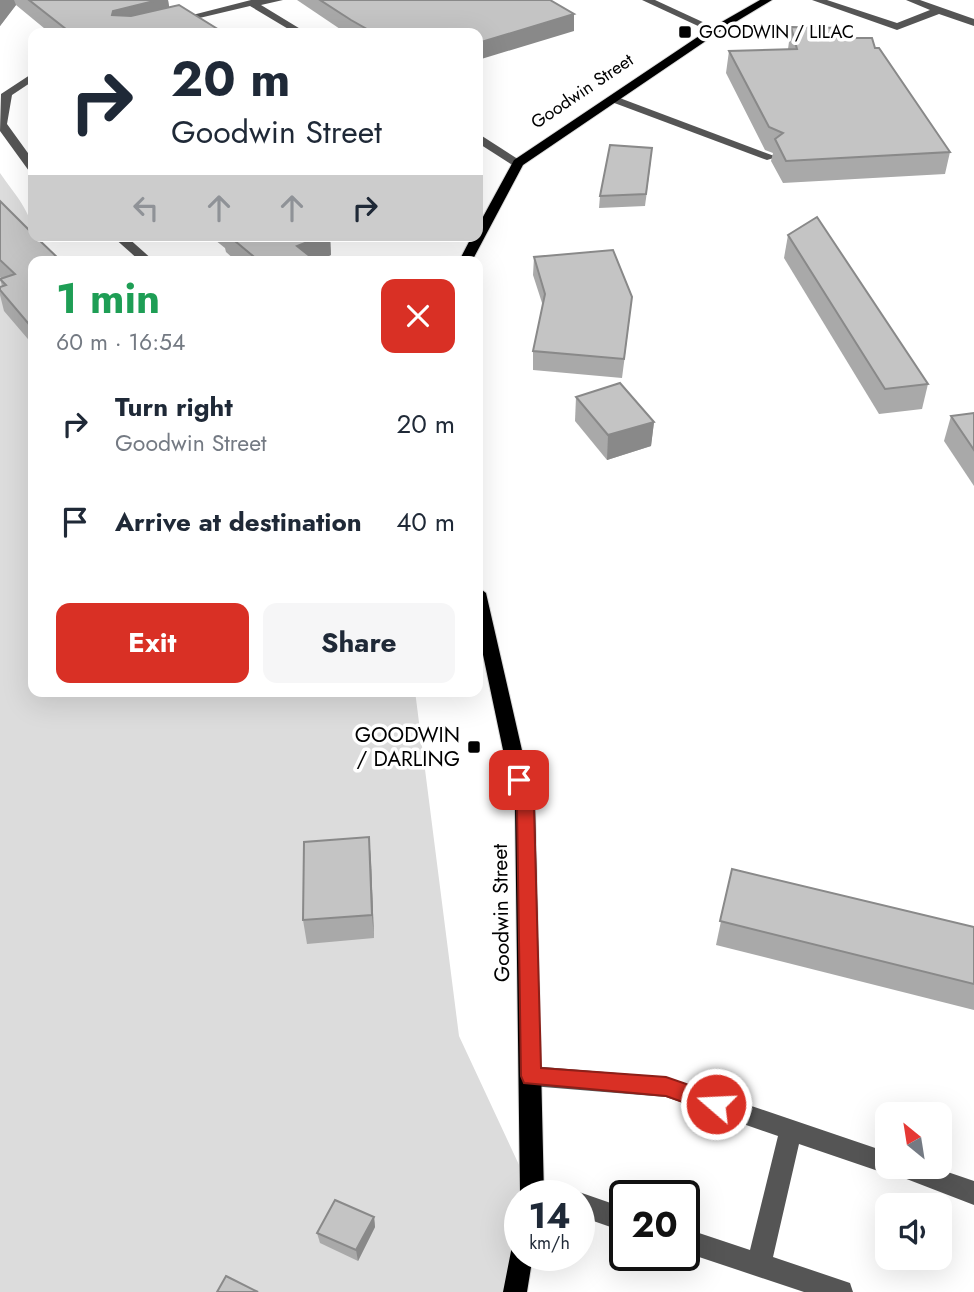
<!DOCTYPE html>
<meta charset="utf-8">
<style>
body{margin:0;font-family:Jost,sans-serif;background:#f6f6f7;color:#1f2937;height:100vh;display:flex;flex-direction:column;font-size:26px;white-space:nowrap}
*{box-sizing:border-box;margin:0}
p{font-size:23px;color:#747a83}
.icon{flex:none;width:38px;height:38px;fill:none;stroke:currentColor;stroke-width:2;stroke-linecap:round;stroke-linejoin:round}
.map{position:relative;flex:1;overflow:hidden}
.panel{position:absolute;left:28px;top:256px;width:455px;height:441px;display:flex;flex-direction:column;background:#fff;border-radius:14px;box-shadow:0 7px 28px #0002}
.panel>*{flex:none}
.banner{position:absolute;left:28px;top:28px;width:455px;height:214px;border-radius:14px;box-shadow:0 7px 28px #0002;background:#fff;color:#1f2937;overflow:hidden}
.needle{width:46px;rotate:330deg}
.fabs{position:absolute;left:875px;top:1102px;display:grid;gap:14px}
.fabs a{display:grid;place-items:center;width:77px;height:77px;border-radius:14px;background:#fff;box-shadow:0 7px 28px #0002;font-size:35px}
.speed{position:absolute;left:504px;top:1180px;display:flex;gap:14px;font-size:35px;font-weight:700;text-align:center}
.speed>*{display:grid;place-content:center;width:91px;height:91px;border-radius:50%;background:#fff;box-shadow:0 7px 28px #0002;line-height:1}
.speed small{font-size:18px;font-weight:400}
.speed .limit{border:4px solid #111;border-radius:10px;background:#fff;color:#111}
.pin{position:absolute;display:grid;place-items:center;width:60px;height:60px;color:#fff;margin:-30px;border-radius:14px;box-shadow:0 4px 10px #0006}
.me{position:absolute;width:77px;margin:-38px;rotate:289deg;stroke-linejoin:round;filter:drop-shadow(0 0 5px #0008)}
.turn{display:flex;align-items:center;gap:24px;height:147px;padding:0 28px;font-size:32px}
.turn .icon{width:91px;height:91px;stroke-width:2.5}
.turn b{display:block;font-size:49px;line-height:60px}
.lanes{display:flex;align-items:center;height:66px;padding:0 28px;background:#0003;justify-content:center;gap:35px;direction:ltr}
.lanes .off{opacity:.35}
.round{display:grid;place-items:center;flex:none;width:74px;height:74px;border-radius:14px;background:#f6f6f7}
.headline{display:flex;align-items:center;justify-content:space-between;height:119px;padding:0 28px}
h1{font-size:42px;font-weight:700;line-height:52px;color:#1e9e55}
.button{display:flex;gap:14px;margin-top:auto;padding:14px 28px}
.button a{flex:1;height:80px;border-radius:14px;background:#d93025;color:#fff;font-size:28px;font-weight:700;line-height:80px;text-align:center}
.button a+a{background:#f6f6f7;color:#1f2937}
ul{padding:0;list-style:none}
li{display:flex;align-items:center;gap:21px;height:98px;padding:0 28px}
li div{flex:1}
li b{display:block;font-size:26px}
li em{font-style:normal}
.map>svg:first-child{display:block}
.green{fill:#dcdcdc}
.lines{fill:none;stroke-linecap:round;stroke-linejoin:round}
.major-casing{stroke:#dbdbdb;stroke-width:2}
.minor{fill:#555;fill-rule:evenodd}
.major{fill:#000;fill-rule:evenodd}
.wall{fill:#a9a9a9}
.shaded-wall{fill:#898989}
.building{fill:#c4c4c4;stroke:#898989;stroke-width:2}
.route{fill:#d93025;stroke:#8d1f18;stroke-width:2}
.poi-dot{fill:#000;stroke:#fff;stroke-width:2.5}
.labels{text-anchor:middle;stroke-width:7;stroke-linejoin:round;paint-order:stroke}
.far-poi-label{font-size:18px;fill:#000;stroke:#fff;text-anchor:start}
.far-street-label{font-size:18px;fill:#000;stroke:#fff}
.poi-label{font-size:21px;fill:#000;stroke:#fff;text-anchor:end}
.street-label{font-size:21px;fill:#000;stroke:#fff}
</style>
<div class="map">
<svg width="974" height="1292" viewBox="0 0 974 1292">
<rect width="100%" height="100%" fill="#fff"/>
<!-- green -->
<path class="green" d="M 0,173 C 13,192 33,213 33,236 L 36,236 L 47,261 L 33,261 L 33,691 L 415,691 L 459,1036 L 533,1195 L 520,1195 L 520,1255 L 524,1255 L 512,1292 L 0,1292 Z"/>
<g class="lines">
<!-- major casing -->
<g class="major-casing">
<g id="major">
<polygon points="760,0 772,0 719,32 523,165 472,261 459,261 472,236 478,236 478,226 514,160 711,28"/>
<polygon points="478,587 486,593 535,807 544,1195 520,1195 515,807 478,631"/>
<polygon points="520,1243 520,1255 533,1255 527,1292 503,1292 512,1246"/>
</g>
</g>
<!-- minor -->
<g class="minor">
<polygon points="251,0 283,0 261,5 307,33 295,33 250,6 174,24 169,21"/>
<polygon points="642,0 655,0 720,30 711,32"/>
<polygon points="812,0 827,0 897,23 930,10 906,0 920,0 974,19 974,26 939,14 897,30"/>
<polygon points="33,73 33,81 12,95 7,124 33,160 33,172 29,171 0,131 1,94"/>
<polygon points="609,97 617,97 777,157 767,160 609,101"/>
<polygon points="478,135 482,136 524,163 514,166 478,143"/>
<polygon points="112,236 126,236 154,261 140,261"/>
<polygon points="531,1066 666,1077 887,1152 887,1167 933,1167 974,1181 974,1205 891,1173 887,1174 799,1144 773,1257 850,1283 853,1292 804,1292 684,1252 684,1228 750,1250 778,1136 666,1097 531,1086 523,1083 520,1076 523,1069"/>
<polygon points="534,1177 561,1187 565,1195 525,1195 522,1189 526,1181"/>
<polygon points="579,1192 625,1208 625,1232 579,1216 579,1195 572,1195"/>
</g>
<!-- major -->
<use href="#major" class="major"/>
</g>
<!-- wall -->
<g class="wall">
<polygon points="0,0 168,0 169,7 224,33 50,33 16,5 0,26"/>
<polygon points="297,0 550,0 574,31 478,33 346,33"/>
<polygon points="791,27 847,38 875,48 950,152 945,174 783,183 771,161 773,153 765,150 726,73 729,51 788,49"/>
<polygon points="651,160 645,206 599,208 600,196"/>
<polygon points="0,201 33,261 33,345 4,311 0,295 0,287 2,286 0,279 2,279 0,277"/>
<polygon points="788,235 928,384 922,409 879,414 784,258"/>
<polygon points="210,236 330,236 331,255 316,261 236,261 226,252 225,248"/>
<polygon points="534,257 630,316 622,378 533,370 533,351 543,306 533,275"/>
<polygon points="576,397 654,422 651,446 607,460 575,421"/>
<polygon points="974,413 974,486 944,441 951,416"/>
<polygon points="369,837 371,861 374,938 307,944 303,920"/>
<polygon points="732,869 974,927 974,1010 716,945"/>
<polygon points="374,1217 375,1227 358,1261 320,1243 317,1233"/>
</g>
<!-- shaded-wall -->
<g class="shaded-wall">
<polygon points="0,0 14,0 16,5 0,26"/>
<polygon points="158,0 168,0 171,17 112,15 113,11"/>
<polygon points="574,14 574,31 478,60 478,43"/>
<polygon points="323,236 330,236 331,255 316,261 297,246"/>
<polygon points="654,422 651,446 607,460 608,435"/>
<polygon points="369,837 371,861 374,938 372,915"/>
<polygon points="374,1217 375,1227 358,1261 356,1250"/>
</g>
<!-- building -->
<g class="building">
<polygon points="29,0 158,0 113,11 112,15 131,16 179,5 224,33 71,33"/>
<polygon points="320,0 550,0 574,14 478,43 478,33 374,33 351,20"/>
<polygon points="791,27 845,28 847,38 872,38 875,48 879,48 950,152 786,161 775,139 783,133 769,127 729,51 797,49"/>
<polygon points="610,145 652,148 646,194 600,196"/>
<polygon points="0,201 33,234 33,236 35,236 61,261 33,261 33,329 0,290 0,287 6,285 0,279 15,274 0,260"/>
<polygon points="817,217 928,384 885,389 788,235"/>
<polygon points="229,236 323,236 297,246 316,261 259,261"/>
<polygon points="613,250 632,297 624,359 533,351 545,294 534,257"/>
<polygon points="620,383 654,422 608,435 576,397"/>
<polygon points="974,413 974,450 951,416"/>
<polygon points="369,837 372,915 303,920 304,842"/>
<polygon points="732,869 974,927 974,984 720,921"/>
<polygon points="335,1200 374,1217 356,1250 317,1233"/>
<polygon points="226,1276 258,1292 217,1292"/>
</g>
<!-- route -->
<polygon class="route" points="519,773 526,775 534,807 541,1068 666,1077 724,1097 727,1104 724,1111 716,1114 666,1096 524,1083 521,1076 517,807 511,780 513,775"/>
<!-- markers -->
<g class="poi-dot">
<rect x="678" y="25" width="14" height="14" rx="3.5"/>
<rect x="467" y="740" width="14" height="14" rx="3.5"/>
</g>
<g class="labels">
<!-- far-poi labels -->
<g class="far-poi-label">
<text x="699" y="38">GOODWIN / LILAC</text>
</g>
<!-- far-street labels -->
<g class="far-street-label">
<text transform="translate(582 91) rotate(-34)" y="6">Goodwin Street</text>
</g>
<!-- poi labels -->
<g class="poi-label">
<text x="460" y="742">GOODWIN<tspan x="460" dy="24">/ DARLING</tspan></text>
</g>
<!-- street labels -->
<g class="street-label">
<text transform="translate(501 913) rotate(-91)" y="7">Goodwin Street</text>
</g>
</g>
</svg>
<div class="fabs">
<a><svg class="needle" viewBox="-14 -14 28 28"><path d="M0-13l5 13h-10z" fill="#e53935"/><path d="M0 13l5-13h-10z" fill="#747a83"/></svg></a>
<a><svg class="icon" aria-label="sound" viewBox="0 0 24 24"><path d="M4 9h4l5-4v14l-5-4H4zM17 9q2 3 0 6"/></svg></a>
</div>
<div class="speed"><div>14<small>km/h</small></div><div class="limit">20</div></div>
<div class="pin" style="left:519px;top:780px;background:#d93025"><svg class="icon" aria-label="arrive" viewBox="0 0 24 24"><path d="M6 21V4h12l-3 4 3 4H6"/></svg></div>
<svg class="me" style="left:716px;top:1104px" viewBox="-20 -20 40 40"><circle r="17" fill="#d93025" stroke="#fff" stroke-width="3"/><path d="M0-11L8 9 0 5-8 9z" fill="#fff"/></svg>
<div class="banner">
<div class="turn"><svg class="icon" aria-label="right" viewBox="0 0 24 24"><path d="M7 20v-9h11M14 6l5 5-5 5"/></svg><div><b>20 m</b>Goodwin Street</div></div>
<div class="lanes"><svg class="icon off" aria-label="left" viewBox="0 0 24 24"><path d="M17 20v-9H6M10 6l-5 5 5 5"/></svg><svg class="icon off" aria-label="ahead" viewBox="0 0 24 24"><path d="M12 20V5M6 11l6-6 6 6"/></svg><svg class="icon off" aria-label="ahead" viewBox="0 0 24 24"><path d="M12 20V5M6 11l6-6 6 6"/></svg><svg class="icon" aria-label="right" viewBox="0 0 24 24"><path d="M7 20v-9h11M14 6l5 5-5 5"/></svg></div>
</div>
<section class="panel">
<div class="headline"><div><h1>1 min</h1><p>60 m · 16:54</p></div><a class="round" style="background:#d93025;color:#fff"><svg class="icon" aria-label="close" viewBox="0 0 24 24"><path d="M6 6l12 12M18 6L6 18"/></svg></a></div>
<ul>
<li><svg class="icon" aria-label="right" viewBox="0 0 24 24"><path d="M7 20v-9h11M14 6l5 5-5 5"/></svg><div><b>Turn right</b><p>Goodwin Street</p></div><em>20 m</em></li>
<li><svg class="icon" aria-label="arrive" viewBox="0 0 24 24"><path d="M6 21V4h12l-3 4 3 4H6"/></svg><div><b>Arrive at destination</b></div><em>40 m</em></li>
</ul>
<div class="button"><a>Exit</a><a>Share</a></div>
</section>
</div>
